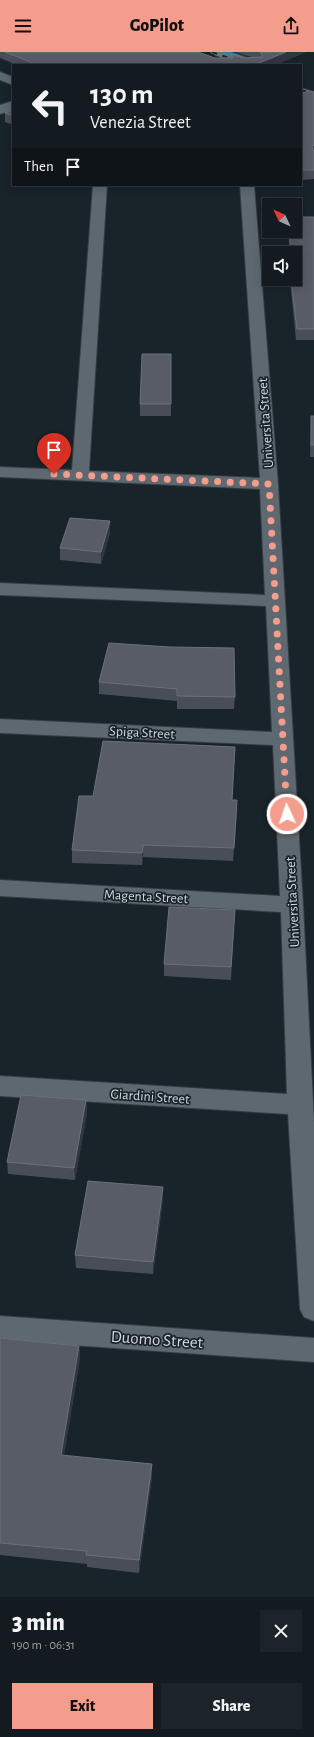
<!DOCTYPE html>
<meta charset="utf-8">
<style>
body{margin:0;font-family:"Alegreya Sans",sans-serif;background:#1c2329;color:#f1f3f6;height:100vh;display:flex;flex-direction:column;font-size:15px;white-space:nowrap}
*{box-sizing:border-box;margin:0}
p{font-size:13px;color:#9da1a5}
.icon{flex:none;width:22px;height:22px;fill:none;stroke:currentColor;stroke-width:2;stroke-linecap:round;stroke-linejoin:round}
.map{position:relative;height:1545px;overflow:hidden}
.side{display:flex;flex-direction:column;background:#131a20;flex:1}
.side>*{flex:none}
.banner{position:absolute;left:12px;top:12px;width:290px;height:122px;border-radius:0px;box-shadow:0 2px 10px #0003,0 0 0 1px #32383e;background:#131a20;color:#f1f3f6;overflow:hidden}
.needle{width:26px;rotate:314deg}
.buttons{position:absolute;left:262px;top:146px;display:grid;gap:8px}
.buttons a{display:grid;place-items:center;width:40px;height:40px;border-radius:0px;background:#131a20;box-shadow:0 2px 10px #0003,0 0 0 1px #32383e;font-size:20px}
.pin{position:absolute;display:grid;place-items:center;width:34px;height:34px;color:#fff;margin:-41px -17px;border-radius:50% 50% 50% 0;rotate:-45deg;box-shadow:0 0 4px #0007}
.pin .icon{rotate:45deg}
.me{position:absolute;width:44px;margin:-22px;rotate:357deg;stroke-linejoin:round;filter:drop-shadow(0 0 3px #0008)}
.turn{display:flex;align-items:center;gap:14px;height:84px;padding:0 12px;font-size:18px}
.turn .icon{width:52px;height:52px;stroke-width:2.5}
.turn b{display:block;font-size:28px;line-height:34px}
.then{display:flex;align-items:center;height:38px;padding:0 12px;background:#0003;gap:8px;font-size:15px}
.round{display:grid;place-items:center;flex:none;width:42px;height:42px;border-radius:0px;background:#1c2329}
.head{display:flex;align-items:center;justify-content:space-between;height:68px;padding:0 12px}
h1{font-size:24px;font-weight:800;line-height:30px}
.primary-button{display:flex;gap:8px;margin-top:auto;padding:8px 12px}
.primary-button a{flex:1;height:46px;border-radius:0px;background:#f49d8d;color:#111;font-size:16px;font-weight:800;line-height:46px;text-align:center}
.primary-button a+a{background:#1c2329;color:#f1f3f6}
header{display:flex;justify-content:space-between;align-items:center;height:52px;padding:0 12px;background:#f49d8d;color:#111;font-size:18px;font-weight:800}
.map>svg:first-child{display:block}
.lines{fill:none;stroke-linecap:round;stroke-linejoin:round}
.minor-casing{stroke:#363d43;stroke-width:2}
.primary-casing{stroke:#363d43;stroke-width:2}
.minor{fill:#5d6870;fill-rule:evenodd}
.primary{fill:#3f828e;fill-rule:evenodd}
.rail-casing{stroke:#6d757b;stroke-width:3}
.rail{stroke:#19232a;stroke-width:2;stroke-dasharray:5.5;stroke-linecap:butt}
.wall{fill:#494d58}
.shaded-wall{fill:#303640}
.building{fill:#585c66;stroke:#6b7079}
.route{stroke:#f49d8d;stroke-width:7;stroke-dasharray:0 12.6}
.labels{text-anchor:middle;stroke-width:3.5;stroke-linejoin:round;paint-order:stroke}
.street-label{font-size:14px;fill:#d2d8dd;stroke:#19232a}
.near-street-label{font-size:17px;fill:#d2d8dd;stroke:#19232a}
</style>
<header><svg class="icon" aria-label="menu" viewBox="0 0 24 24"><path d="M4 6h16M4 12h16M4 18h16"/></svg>GoPilot<svg class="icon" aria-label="share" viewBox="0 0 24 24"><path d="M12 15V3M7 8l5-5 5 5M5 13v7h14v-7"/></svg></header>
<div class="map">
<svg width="314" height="1545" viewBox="0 0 314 1545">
<rect width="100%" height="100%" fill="#19232a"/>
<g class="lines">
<!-- minor casing -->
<g class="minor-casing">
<g id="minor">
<polygon points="0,20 13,25 13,33 0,28"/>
<polygon points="13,49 13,58 0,62 0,53"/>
<polygon points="93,133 107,133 89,419 260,426 240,133 254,133 278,432 303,853 314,1070 314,1269 304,1265 300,1257 288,1062 0,1044 0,1024 287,1042 281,860 0,844 0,828 280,844 273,693 0,681 0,667 272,680 266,554 0,543 0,531 265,543 260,437 0,425 0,415 72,418"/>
<polygon points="0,1264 314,1286 314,1310 0,1288"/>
</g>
</g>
<!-- primary casing -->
<g class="primary-casing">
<g id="primary">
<polygon points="213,0 231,0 259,10 261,13 243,13 215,3"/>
<polygon points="301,36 314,40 314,48 301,44"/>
</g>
</g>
<!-- minor -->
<use href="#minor" class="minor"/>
<!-- primary -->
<use href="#primary" class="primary"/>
<!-- rail casing -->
<g class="rail-casing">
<g id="rail">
<polyline points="212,0 249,13"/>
<polyline points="301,38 314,42"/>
</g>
</g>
<!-- rail -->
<use href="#rail" class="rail"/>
</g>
<!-- wall -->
<g class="wall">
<polygon points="0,0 198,0 215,6 251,5 235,0 306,0 275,13 17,13 0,6"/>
<polygon points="314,40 314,127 301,128 301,42"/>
<polygon points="13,58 13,73 5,70 5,61"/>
<polygon points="314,165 314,288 296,288 290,227 295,227 295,201 290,201 288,179 295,179"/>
<polygon points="171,302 171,364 140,364 140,352"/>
<polygon points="311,364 314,364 314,405 310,405"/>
<polygon points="110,481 101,512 60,508 60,496"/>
<polygon points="109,591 235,645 234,657 177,657 177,649 99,642 99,630"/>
<polygon points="235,695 232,748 237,760 233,809 143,805 142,813 72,811 72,798"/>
<polygon points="234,871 231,928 164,924 164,912"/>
<polygon points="86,1048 87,1061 75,1128 8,1122 7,1110"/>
<polygon points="163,1148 153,1222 76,1216 75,1203"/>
<polygon points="0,1286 79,1294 80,1307 64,1403 152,1425 139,1521 87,1515 87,1512 0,1503"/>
</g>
<!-- shaded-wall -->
<g class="shaded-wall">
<polygon points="286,0 306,0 275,13 254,13"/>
<polygon points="314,93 314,102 312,94"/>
<polygon points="110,469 110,481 101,512 101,500"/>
<polygon points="237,748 237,760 233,809 234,796"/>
<polygon points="143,793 143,805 142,813 142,801"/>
<polygon points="86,1048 87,1061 75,1128 74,1116"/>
<polygon points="163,1135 163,1148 153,1222 153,1210"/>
<polygon points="79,1294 80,1307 62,1415 61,1403"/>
<polygon points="152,1412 152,1425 139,1521 139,1508"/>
</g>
<!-- building -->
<g class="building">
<polygon points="5,0 198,0 215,6 233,6 234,3 243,6 263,5 260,0 286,0 254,13 38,13"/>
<polygon points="308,39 314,40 314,93 312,94 314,100 314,118 301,118 301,42"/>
<polygon points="13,58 13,64 5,61"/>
<polygon points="295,165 314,165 314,277 297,277 291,227 295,227 295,201 291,201 289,179 295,179"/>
<polygon points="142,302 171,302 171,352 140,352"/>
<rect x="311" y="364" width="3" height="29"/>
<polygon points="70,466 110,469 101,500 60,496"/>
<polygon points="109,591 170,595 234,596 235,645 177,644 177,637 99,630"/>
<polygon points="103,689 235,695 232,748 237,748 234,796 143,793 142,801 72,798 79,744 93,744"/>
<polygon points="169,855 235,858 231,915 164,912"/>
<polygon points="21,1043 86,1048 74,1116 7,1110"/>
<polygon points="88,1129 163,1135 153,1210 75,1203"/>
<polygon points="0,1286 79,1294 61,1403 152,1412 139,1508 86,1503 87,1499 0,1491"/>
</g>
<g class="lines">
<!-- route -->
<polyline class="route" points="54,422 269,432 287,762"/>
</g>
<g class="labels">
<!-- street labels -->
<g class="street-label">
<text transform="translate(265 371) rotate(-94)" y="5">Universita Street</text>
<text transform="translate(142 680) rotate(3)" y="5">Spiga Street</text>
<text transform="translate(146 844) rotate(3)" y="5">Magenta Street</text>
<text transform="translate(292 850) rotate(-93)" y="5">Universita Street</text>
<text transform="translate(150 1044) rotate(4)" y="5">Giardini Street</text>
</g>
<!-- near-street labels -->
<g class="near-street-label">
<text transform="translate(157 1287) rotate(4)" y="6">Duomo Street</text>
</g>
</g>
</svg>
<div class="buttons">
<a><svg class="needle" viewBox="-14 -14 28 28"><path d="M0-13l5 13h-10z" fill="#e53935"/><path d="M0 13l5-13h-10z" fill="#9da1a5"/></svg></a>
<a><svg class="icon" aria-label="sound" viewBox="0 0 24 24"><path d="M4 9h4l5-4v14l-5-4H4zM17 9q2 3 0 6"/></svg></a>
</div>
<div class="pin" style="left:54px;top:422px;background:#d93025"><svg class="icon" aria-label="arrive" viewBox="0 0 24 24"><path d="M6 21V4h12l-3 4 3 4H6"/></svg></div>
<svg class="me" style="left:287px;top:762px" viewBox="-20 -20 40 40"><circle r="17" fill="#f49d8d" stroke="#fff" stroke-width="3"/><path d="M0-11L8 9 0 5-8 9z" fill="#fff"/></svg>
<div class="banner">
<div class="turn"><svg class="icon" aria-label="left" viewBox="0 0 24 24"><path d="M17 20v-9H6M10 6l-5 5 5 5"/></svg><div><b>130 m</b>Venezia Street</div></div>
<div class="then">Then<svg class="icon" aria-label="arrive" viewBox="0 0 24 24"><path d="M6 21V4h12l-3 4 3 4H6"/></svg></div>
</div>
</div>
<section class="side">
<div class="head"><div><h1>3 min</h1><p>190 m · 06:31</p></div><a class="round"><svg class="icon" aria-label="close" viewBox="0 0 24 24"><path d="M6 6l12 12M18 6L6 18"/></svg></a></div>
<div class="primary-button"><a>Exit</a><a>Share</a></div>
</section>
